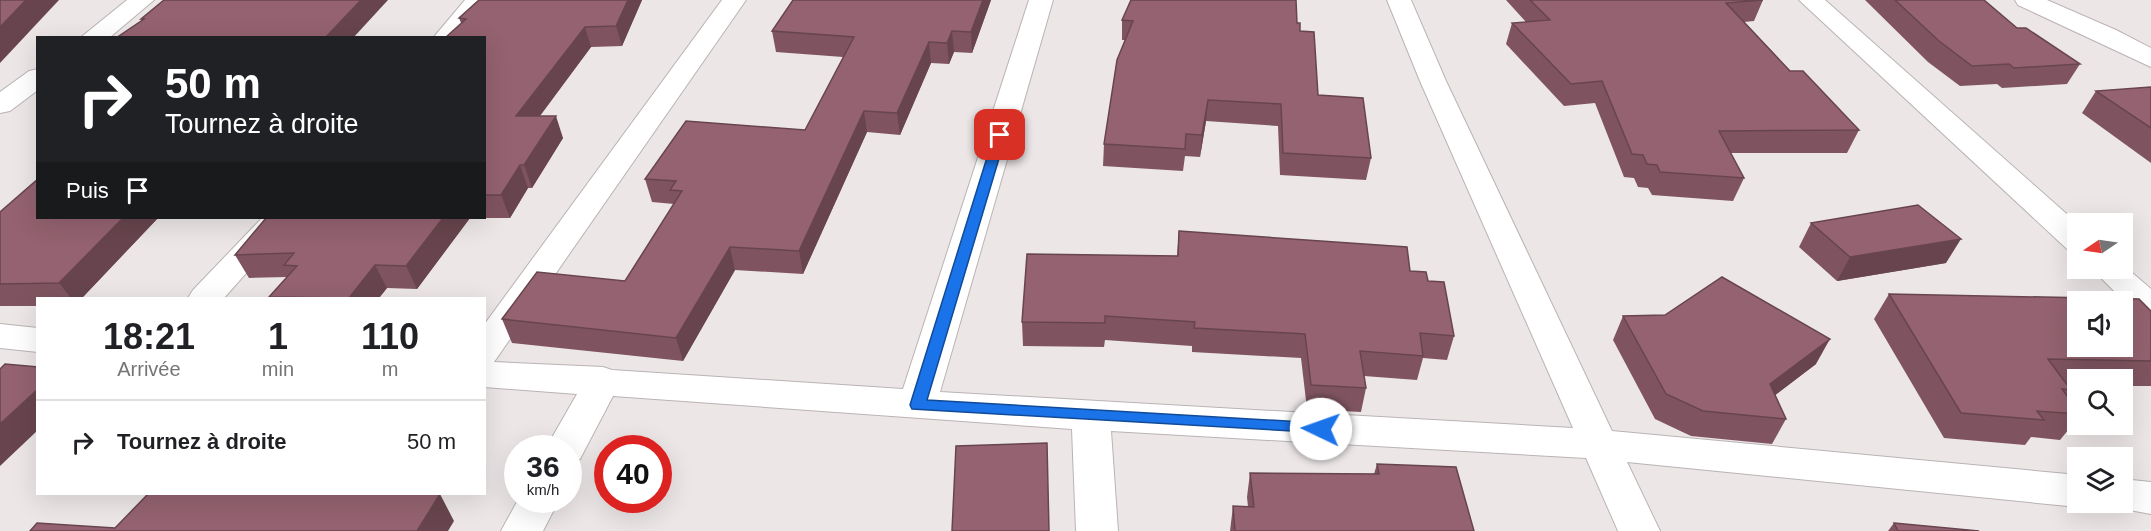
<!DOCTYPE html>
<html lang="fr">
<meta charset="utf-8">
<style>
body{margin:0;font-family:Arial,sans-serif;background:#f6f6f6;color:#202124;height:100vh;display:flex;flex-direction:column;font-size:22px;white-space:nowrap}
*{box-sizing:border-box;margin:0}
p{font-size:20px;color:#757577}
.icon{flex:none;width:33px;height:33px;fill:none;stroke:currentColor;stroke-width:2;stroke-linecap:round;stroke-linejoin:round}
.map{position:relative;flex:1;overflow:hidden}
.side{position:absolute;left:36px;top:297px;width:450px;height:198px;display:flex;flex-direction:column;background:#fff;border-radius:0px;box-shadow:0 6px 24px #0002}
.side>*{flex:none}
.guide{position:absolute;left:36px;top:36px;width:450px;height:183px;border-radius:0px;box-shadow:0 6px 24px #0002;background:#202124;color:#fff;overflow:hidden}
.needle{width:39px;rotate:257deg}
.buttons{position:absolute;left:2067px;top:213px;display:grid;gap:12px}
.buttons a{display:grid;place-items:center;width:66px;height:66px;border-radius:0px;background:#fff;box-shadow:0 6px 24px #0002;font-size:30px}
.speed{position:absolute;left:504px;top:435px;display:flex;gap:12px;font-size:30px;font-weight:700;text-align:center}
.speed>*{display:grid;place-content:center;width:78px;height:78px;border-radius:50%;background:#fff;box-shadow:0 6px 24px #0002;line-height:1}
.speed small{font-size:15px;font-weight:400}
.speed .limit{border:9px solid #d22;background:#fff;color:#111}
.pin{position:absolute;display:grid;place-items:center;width:51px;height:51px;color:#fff;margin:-26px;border-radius:12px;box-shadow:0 3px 9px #0006}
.me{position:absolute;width:66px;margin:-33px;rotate:273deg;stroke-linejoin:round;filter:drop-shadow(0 0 4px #0008)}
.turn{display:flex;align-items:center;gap:21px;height:126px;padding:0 30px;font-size:27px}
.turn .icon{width:78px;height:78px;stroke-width:2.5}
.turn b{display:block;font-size:42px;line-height:51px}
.then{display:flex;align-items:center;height:57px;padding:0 30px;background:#0003;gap:12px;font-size:22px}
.eta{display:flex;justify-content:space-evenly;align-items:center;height:102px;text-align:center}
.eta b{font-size:36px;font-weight:700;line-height:42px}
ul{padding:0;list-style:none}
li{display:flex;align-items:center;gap:18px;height:84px;padding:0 30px;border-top:2px solid #e0e0e0}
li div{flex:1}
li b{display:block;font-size:22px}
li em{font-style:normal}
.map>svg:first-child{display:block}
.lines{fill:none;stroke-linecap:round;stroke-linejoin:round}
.minor-casing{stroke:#bab3b5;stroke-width:2}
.minor{fill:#fff;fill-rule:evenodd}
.wall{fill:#7f5460}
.shaded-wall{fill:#68454e}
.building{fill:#946270;stroke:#68454e;stroke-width:1.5;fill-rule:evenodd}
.route{fill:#1a73e8;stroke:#114b97;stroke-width:1.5}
</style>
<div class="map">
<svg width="2151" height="531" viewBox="0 0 2151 531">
<rect width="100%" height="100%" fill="#ece6e7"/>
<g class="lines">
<!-- minor casing -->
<g class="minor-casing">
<g id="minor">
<polygon points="127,0 154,0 109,38 80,38"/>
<polygon points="465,0 490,0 459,38 433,38"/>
<polygon points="722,0 746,0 494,362 603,367 612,370 903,389 1029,0 1053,0 940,392 1573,428 1420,81 1387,0 1411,0 1446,81 1612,431 2078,475 2078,502 2092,502 2078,507 1627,462 1660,531 1618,531 1586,458 1111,431 1118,531 1076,531 1072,429 613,396 580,459 568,462 568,448 546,448 577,394 484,387 484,325"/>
<polygon points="1799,0 1825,0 2078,224 2078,252 2067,249"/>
<polygon points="2015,0 2047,0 2116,30 2151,48 2151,67 2018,5"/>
<polygon points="38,69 38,90 10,111 0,113 0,92 29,71"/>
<polygon points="262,218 295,218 224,298 188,298 193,290"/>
<polygon points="2122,264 2151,289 2151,320 2139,316 2091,268 2122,268"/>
<polygon points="0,324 38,328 38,352 0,348"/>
<polygon points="2122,479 2151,482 2151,514 2108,506 2106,502 2122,502"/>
<polygon points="518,500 559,500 543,531 501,531"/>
</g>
</g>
<!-- minor -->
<use href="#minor" class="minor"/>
</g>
<!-- wall -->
<g class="wall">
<polygon points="479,0 642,0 622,46 591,47 540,116 563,138 532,188 528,188 510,218 470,218 484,218 484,38 461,23 459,18"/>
<polygon points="991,0 972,53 954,52 949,64 931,63 900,135 867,132 803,274 735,270 683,361 512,343 502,319 625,281 674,204 652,202 645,179 805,130 843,57 776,52 772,31"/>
<polygon points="1506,0 1763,0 1754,21 1744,22 1790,71 1859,130 1847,153 1731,153 1744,178 1733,201 1652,195 1648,188 1638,187 1634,178 1624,177 1595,103 1564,106 1506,44 1512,23 1526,22"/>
<polygon points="1865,0 1984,0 2017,28 2080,64 2067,84 2002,88 1997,84 1960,86 1928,62"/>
<polygon points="1122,20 1297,23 1300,31 1318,95 1371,158 1366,180 1280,175 1278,126 1206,121 1200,157 1185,156 1183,171 1103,166 1104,144 1125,40 1122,40"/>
<polygon points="2151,87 2151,163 2082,113 2096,91"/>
<polygon points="0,212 38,218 158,218 82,298 38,298 38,306 0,306"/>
<polygon points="470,218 417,289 387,288 379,298 270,298 269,297 287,277 249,278 235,255"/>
<polygon points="1811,223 1946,263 1837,281 1799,247"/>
<polygon points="1179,231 1410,271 1428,281 1454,336 1447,360 1423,358 1417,380 1364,376 1366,388 1361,412 1307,409 1301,358 1192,352 1192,346 1105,340 1104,347 1023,346 1022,322 1177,256"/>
<polygon points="1889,294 2151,311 2151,386 2122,386 2122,380 2078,380 2078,385 2067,385 2071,390 2067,395 2078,411 2078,418 2060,440 2031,437 2025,445 1944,438 1874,319"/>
<polygon points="1623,316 1816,364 1775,395 1786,419 1772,444 1691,436 1655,419 1613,340"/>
<polygon points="1377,464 1474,531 1230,531 1233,506 1248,507 1247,497 1250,473 1374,474"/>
<polygon points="1894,523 1979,531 1888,531"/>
</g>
<!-- shaded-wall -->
<g class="shaded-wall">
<polygon points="26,0 59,0 0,63 0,27"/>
<polygon points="361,0 388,0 353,38 325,38"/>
<polygon points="628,0 642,0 622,46 616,26"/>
<polygon points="983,0 991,0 972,53 971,32"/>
<polygon points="585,27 591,47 524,137 516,116"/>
<polygon points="952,31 954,52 949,64 947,43"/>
<polygon points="929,42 931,63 900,135 897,113"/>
<polygon points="1208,100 1206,121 1200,157 1202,135"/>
<polygon points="864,111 867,132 803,274 799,251"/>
<polygon points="556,116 563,138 532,188 524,165"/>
<polygon points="520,165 528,188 510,218 501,195"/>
<polygon points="123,218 158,218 82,298 71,298 59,283"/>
<polygon points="443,218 470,218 417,289 406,266"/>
<polygon points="1961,239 1946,263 1837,281 1850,257"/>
<polygon points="730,247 735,270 683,361 676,338"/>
<polygon points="375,265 387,288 379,298 349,298"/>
<polygon points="1830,339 1816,364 1757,409 1770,384"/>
<polygon points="38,389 38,430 0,466 0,424"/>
<polygon points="440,494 454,521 448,531 417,531"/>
</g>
<!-- building -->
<g class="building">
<polygon points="0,0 26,0 0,27"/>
<polygon points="164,0 361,0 325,38 116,38 144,19 141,19"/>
<polygon points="479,0 628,0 616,26 585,27 516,116 556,116 524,165 520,165 501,195 484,195 484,38 445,38 466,19 459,18"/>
<polygon points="793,0 983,0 971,32 952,31 947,43 929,42 897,113 864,111 799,251 730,247 676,338 502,319 537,272 625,281 682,191 670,190 676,181 645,179 686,121 805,130 854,37 772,31"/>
<polygon points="1131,0 1296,0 1297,23 1300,23 1300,31 1314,32 1318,95 1363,98 1371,158 1283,153 1281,104 1208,100 1202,135 1186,134 1185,149 1104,144 1117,60 1133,21 1122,20"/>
<polygon points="1530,0 1763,0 1726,3 1790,71 1803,71 1859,130 1719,131 1744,178 1660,172 1657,165 1647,164 1643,155 1632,154 1602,81 1571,84 1512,23 1550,20"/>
<polygon points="1895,0 1984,0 2017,28 2026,28 2080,64 2014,68 2009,64 1972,66 1939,41"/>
<polygon points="2151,87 2151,128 2096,91"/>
<polygon points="38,179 38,218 123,218 59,283 0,284 0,212"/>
<polygon points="1918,205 1961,239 1850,257 1811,223"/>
<polygon points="266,218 443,218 406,266 375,265 349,298 269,297 297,266 284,265 294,253 235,255"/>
<polygon points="1179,231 1407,247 1410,271 1426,272 1428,281 1444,282 1454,336 1420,333 1423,356 1360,351 1366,388 1311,385 1305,334 1194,328 1195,322 1105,316 1105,323 1022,322 1027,254 1178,256"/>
<polygon points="1722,277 1830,339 1770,384 1786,419 1703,411 1666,394 1623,316 1665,315"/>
<path d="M 1889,294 L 2139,299 L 2151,311 L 2151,361 L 2048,359 L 2071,390 L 2062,389 L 2078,411 L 2078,414 L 2037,411 L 2044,420 L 1961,413 ZM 2078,302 L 2122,302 L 2122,346 L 2078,346 Z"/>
<polygon points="5,364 38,367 38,389 0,424 0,369"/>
<polygon points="1047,443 1049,531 952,531 956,446"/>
<polygon points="1377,464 1456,467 1474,531 1235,531 1233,506 1254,507 1250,473 1379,474"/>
<polygon points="148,494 440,494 417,531 30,531 37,523 115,528"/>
<polygon points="1894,523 1979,531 1898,531"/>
</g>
<!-- route -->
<polygon class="route" points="1000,131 1006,135 927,400 1321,423 1327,425 1329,429 1327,433 912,409 910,405 994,135"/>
</svg>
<div class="buttons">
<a><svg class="needle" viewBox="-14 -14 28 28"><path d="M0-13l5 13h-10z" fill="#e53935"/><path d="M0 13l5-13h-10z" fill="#757577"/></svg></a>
<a><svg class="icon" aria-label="sound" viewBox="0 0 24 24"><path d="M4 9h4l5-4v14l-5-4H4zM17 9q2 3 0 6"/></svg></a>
<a><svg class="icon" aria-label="search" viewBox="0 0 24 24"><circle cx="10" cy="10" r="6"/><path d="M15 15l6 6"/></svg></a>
<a><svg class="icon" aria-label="layers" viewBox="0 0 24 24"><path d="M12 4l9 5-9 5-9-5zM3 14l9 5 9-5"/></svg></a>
</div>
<div class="speed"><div>36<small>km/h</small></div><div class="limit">40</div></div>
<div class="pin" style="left:1000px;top:135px;background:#d93025"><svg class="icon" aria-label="arrive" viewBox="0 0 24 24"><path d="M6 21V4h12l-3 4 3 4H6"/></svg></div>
<svg class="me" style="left:1321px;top:429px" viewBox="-20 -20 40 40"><circle r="19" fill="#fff"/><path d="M0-13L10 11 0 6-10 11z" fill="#1a73e8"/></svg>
<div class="guide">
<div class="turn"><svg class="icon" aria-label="right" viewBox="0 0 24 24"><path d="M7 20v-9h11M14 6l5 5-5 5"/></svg><div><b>50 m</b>Tournez à droite</div></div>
<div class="then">Puis<svg class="icon" aria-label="arrive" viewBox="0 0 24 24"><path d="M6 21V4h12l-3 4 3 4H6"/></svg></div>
</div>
<section class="side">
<div class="eta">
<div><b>18:21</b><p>Arrivée</p></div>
<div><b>1</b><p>min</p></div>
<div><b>110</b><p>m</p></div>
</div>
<ul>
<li><svg class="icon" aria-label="right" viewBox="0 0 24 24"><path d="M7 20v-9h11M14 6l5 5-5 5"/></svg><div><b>Tournez à droite</b></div><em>50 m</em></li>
</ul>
</section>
</div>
